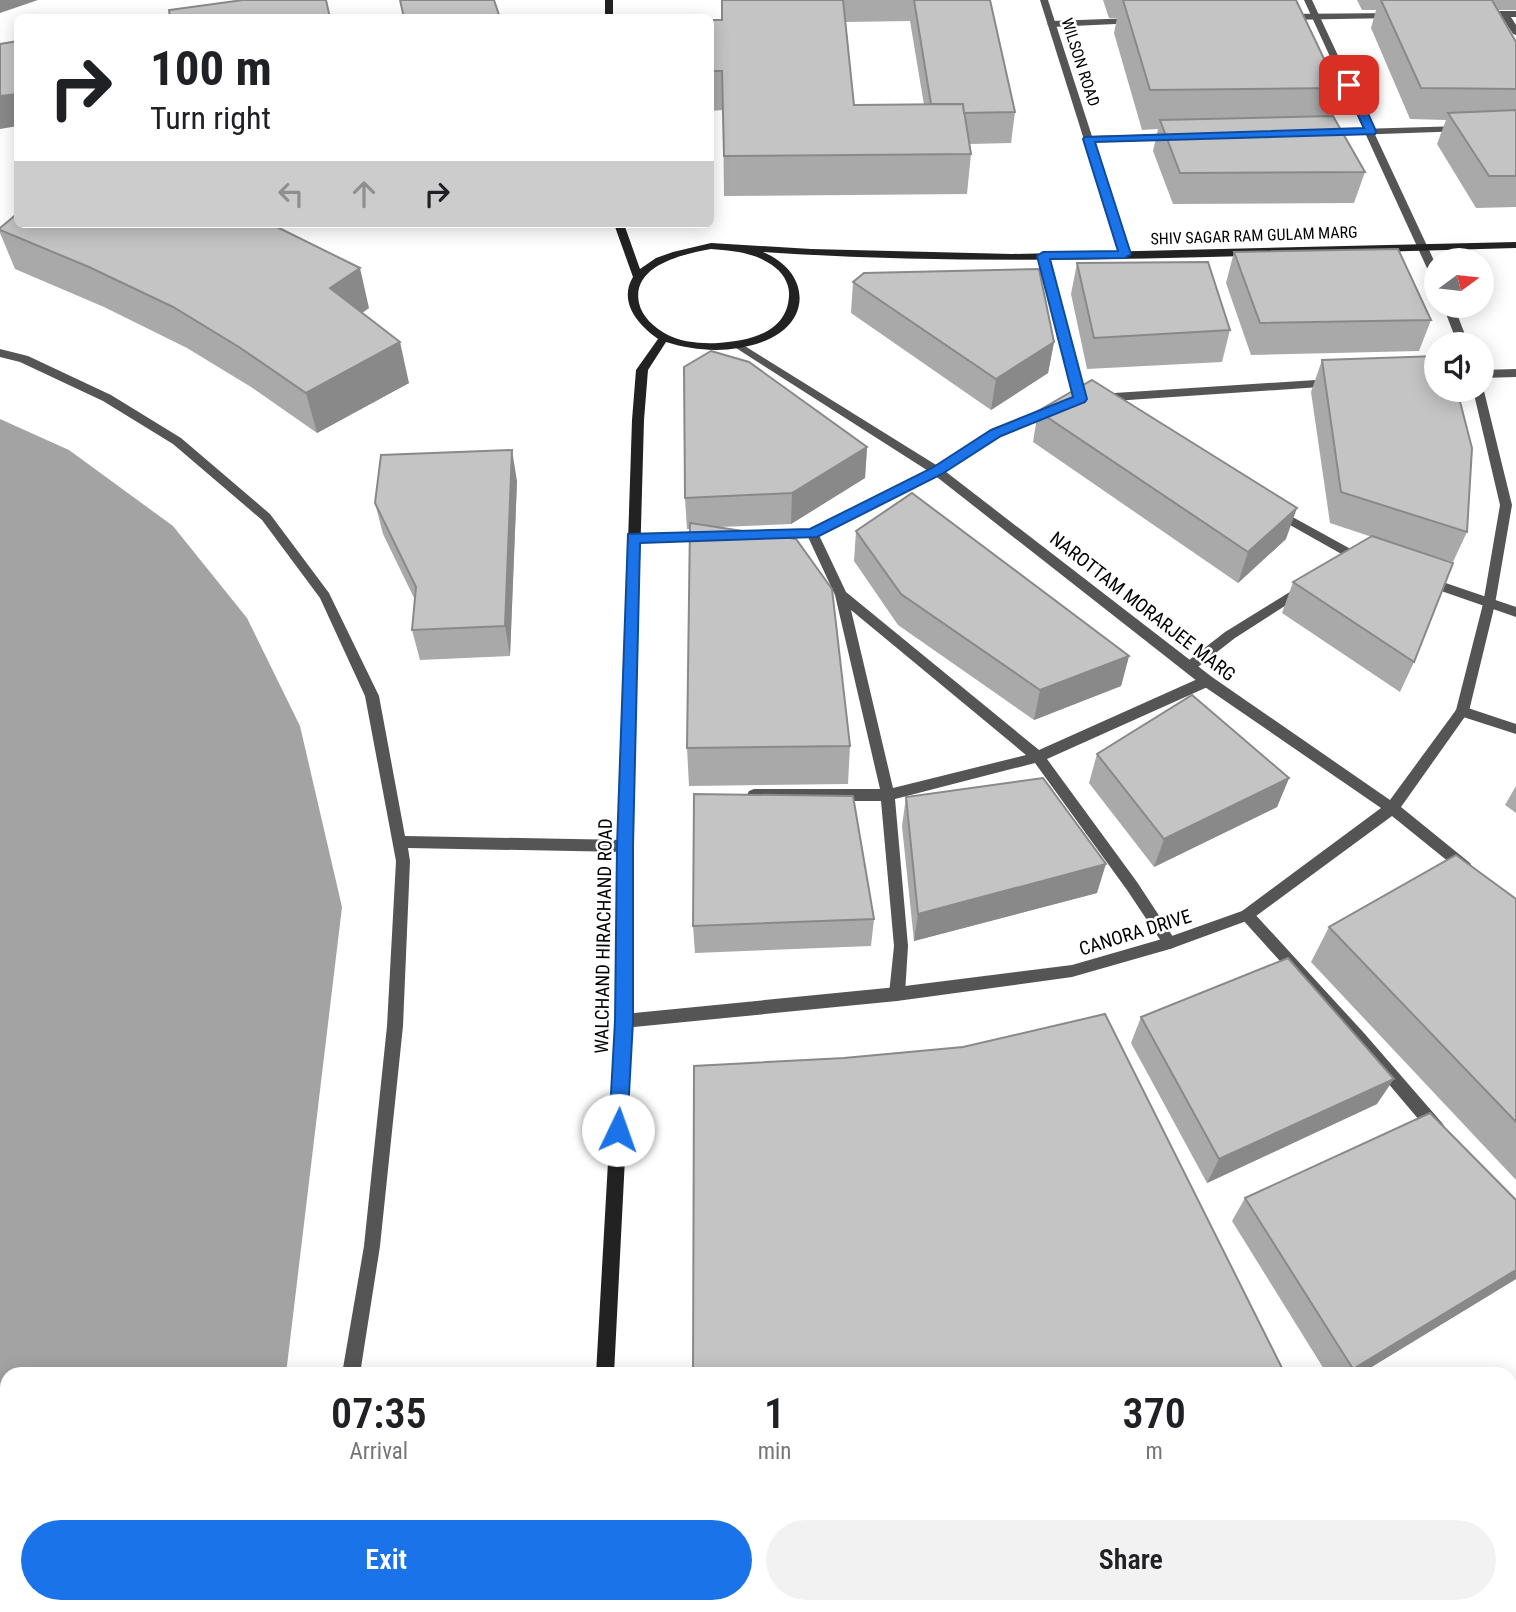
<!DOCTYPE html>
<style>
body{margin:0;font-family:"Roboto Condensed",sans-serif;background:#f2f2f2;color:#202124;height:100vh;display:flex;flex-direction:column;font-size:26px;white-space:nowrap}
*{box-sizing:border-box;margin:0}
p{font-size:23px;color:#757577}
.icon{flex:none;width:38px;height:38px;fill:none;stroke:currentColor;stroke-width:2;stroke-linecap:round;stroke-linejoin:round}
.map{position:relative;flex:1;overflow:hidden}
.details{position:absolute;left:0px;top:1367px;width:1517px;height:247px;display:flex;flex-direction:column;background:#fff;border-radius:21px 21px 0 0;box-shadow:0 4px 18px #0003}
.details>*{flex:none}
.top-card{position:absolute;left:14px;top:14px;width:700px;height:214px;border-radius:10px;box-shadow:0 4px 18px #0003;background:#fff;color:#202124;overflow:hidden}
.needle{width:46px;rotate:75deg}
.tools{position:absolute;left:1424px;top:248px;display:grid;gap:14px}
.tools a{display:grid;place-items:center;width:70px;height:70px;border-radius:50%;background:#fff;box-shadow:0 4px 18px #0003;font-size:35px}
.pin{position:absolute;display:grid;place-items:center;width:60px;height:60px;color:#fff;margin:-30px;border-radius:14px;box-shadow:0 4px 10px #0006}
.me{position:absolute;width:77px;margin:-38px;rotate:3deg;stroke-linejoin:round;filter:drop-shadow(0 0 5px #0008)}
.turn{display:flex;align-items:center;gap:24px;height:147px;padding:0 21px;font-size:32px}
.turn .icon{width:91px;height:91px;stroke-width:2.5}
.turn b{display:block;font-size:49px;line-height:60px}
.lanes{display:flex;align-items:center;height:66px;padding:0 21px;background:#0003;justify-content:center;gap:35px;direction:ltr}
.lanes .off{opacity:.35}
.eta{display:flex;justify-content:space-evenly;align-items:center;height:119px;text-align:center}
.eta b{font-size:42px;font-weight:600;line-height:49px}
.primary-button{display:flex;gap:14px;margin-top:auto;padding:14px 21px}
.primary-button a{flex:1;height:80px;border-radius:42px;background:#1a73e8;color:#fff;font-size:28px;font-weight:600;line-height:80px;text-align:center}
.primary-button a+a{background:#f2f2f2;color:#202124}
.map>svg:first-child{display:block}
.water{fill:#a3a3a3}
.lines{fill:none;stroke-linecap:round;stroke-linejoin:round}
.path{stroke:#777;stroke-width:5;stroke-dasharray:2 4.5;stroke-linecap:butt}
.lane{fill:#555;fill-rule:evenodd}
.street{fill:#555;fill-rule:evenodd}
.secondary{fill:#222;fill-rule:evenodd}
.wall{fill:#a9a9a9;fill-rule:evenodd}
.shaded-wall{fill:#898989}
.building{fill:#c4c4c4;stroke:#898989;stroke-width:2}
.route{fill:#1a73e8;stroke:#114b97;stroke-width:2}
.labels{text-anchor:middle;stroke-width:5;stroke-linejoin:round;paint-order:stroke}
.far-street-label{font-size:16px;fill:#000;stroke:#fff}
.street-label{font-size:19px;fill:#000;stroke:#fff}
</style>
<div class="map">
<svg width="1516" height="1612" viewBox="0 0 1516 1612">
<rect width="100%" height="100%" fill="#fff"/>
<!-- water -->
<polygon class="water" points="0,419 69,450 173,526 247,618 300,726 342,907 286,1374 7,1374 7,1606 238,1607 234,1612 0,1612"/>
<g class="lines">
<!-- path -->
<polyline class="path" points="0,1425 7,1426"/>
<!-- lane -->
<g class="lane">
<polygon points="1483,11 1516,11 1516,17 1511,17 1516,25 1516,35 1513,34 1502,17 1480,16 1480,12"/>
<polygon points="1396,13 1396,17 1393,18 1284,20 1280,17 1284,14"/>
<polygon points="1134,18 1137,19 1137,23 1052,27 1047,24 1052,21"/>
<polygon points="1462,126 1467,129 1465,131 1325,136 1320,133 1325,130"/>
<polygon points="1175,134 1178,135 1178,139 1089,142 1084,139 1089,136"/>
<polygon points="1043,253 1048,256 1085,397 1091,400 1091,406 1083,406 1074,399 1038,256"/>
<polygon points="0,349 28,356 111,395 181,438 270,514 329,593 379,696 405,836 625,840 630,842 632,846 630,850 625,852 408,848 410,861 403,1026 380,1246 360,1374 342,1374 364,1246 387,1026 396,861 365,696 320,598 262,520 173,444 103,401 20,362 0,357"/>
<polygon points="1516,369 1516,377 1482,378 1482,370"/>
<polygon points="1331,379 1335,380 1335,386 1099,402 1093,398 1099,394"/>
<path d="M 1053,406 L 1059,410 L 1057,413 L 1000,436 L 941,474 L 819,535 L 846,592 L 1039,750 L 1202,677 L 1212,677 L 1214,681 L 1212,685 L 1047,759 L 1137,882 L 1177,943 L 1175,947 L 1170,949 L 1165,947 L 1127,890 L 1035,763 L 895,799 L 908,946 L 905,994 L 902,999 L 897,1001 L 892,999 L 889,994 L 894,946 L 881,801 L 754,801 L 749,799 L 747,795 L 749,791 L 754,789 L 880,789 L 835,595 L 808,537 L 750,540 L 744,536 L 750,532 L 810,529 L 933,468 L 992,430 ZM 851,610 L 1026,755 L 893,788 Z"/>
<polygon points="1278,509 1358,553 1360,556 1348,564 1344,563 1342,560 1345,556 1274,516 1272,513 1274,510"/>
<polygon points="709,533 715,537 709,541 633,542 627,538 633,534"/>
<polygon points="1428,577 1516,607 1516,617 1424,585 1422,582"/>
<polygon points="1301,585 1305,587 1307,590 1305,593 1235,638 1194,670 1184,670 1182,667 1184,664 1225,632"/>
<polygon points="1462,706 1516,724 1516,734 1457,715 1455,711"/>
<polygon points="1247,909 1252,911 1364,1033 1443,1124 1445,1129 1443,1134 1437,1136 1431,1134 1354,1043 1242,919 1240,915 1242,911"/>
<polygon points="301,1606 320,1606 320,1612 300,1612"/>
<polygon points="566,1606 585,1606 585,1612 565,1612"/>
</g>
<!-- street -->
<g class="street">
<polygon points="1040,0 1048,0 1130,254 1129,256 1121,256 1120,254"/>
<polygon points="1304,0 1312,0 1437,267 1437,282 1432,279"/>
<polygon points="1443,306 1454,306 1469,345 1458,345"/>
<polygon points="740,343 941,468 1212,677 1390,800 1456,710 1483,604 1500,505 1473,390 1482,390 1483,387 1512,505 1495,604 1469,711 1401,807 1470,863 1472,867 1470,871 1460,871 1392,816 1252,919 1170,949 1072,977 897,1001 624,1028 619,1026 616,1021 619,1016 624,1014 897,987 1072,965 1169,937 1242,911 1381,808 1202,685 933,474 736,348 736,344"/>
</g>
<!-- secondary -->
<g class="secondary">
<rect x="605" y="0" width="8" height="18"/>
<path d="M 614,224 L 624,224 L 640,269 L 656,258 L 673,252 L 711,243 L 811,249 L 1012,254 L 1516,242 L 1516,248 C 1265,254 1014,269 763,252 C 811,272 813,324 762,342 C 731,353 698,352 666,342 L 648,370 L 644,420 L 632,846 L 632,1021 L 614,1374 L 596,1374 L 616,1021 L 618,846 L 632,420 L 636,370 L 658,339 C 638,325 618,302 633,277 ZM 711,249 C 733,251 753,252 772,265 C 782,272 790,283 789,296 C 787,333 749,341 718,343 C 701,344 680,342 666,334 C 654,327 642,317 639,303 C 631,265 684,254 711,249 Z"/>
<polygon points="1516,1385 1516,1404 1510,1407 1510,1388"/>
</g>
</g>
<!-- wall -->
<g class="wall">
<path d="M 722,0 L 990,0 L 1015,112 L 1011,143 L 970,144 L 971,154 L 967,194 L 724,196 L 723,110 L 710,111 L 710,20 L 722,20 ZM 910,21 L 924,105 L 854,105 L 846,22 Z"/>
<polygon points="1103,0 1296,0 1338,88 1329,116 1365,172 1354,203 1173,204 1153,151 1158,129 1142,130 1114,33 1117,18 1109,18"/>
<polygon points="1357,0 1516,0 1516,10 1497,10 1516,42 1516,207 1476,208 1437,144 1446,120 1410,119 1371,28 1376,10 1362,10"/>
<polygon points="0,228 369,308 362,313 409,383 317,433 251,387 187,348 104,307 15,269 0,233"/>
<polygon points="1234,252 1431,320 1419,351 1251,355 1226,283"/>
<polygon points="1077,263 1230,330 1222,362 1087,369 1071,294"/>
<polygon points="853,282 1054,342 1048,373 991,410 851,313"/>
<polygon points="1322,360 1467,532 1453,562 1383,540 1414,662 1400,692 1282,613 1293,582 1372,537 1330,523 1311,392"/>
<polygon points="1038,411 1286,539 1238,583 1033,442"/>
<polygon points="867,447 865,478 791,524 720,527 850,746 848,784 689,786 687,748 690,529 687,529 685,498"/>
<polygon points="517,481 510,656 420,660 412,630 415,600 383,534 375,503"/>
<polygon points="856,531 1129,656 1121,686 1034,720 898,625 854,561"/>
<polygon points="1097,754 1289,778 1277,807 1154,867 1089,783"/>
<polygon points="1516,786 1516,813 1505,805"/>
<polygon points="906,797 1097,893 914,941 902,826"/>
<polygon points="1516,899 1516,1180 1311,962 1329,927"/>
<polygon points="874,919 871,946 695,953 693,926"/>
<polygon points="1141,1017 1377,1104 1207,1183 1131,1043"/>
<polygon points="1245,1198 1516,1200 1516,1279 1360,1374 1327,1374 1232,1221"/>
</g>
<!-- shaded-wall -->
<g class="shaded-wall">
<polygon points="0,0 38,0 0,13"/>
<polygon points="18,94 18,126 0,129 0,96"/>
<polygon points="360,268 369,308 340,328 330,288"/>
<polygon points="400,342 409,383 317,433 306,393"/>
<polygon points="1054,342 1048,373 991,410 996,379"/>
<polygon points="867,447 865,478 791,524 792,493"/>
<polygon points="512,450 517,481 510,656 505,626"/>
<polygon points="1297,508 1286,539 1238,583 1248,552"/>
<polygon points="1129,656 1121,686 1034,720 1040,690"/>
<polygon points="1289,778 1277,807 1154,867 1164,839"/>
<polygon points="1106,864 1097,893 914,941 918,914"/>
<polygon points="1394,1079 1377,1104 1207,1183 1219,1159"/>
<polygon points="1516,1270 1516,1279 1360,1374 1349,1374 1353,1369"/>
</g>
<!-- building -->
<g class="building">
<polygon points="243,0 326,0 330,18 170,18 169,10"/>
<polygon points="400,0 494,0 500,18 404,18"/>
<polygon points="722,0 843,0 854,105 963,104 971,154 724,156 722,71 710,71 710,20 722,20"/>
<polygon points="914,0 990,0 1015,112 964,113 963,104 931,104"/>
<polygon points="1123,0 1296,0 1338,88 1150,90"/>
<polygon points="1381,0 1492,0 1516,42 1516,89 1421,88"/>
<polygon points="18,41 18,94 0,96 0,44"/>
<polygon points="1516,110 1516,176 1489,176 1448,113"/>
<polygon points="1333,116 1365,172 1180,173 1160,120"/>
<polygon points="18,213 18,224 271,224 360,268 330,288 400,342 306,393 239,347 173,307 89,267 0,230 0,228"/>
<polygon points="1398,249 1431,320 1260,323 1234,252"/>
<polygon points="1208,262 1230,330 1094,338 1077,263"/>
<polygon points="1039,269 1054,342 996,379 853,282 864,273"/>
<polygon points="711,351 749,362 867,447 792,493 685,498 684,367"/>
<polygon points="1437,356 1437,390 1457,390 1472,448 1467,532 1341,492 1322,360"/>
<polygon points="1092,380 1297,508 1248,552 1038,411"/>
<polygon points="512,450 505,626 412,630 416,587 375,503 381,455"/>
<polygon points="912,493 1129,656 1040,690 901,594 856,531"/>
<polygon points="690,523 796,539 832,589 850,746 687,748"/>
<polygon points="1372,536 1453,563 1414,662 1293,582"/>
<polygon points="1192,695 1289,778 1164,839 1097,754"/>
<polygon points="1043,778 1106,864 918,914 906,797"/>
<polygon points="694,794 853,796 874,919 693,926"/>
<polygon points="1456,855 1516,899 1516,1122 1329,927"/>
<polygon points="1288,958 1394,1079 1219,1159 1141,1017"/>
<polygon points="1105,1014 1285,1374 693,1374 694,1066 844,1058 963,1047"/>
<polygon points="1430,1113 1516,1200 1516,1270 1353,1369 1245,1198"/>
</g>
<!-- route -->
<polygon class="route" points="1349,82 1355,85 1376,131 1375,134 1095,142 1131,254 1125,258 1050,259 1087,399 1085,402 1001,436 942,474 817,537 640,543 633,846 633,1021 627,1130 625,1136 618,1138 612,1136 609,1130 615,1021 617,846 628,534 810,529 932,468 991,430 1073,397 1037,256 1043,252 1118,251 1083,139 1085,137 1364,128 1344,85"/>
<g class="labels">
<!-- far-street labels -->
<g class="far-street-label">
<text transform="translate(1081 62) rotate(72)" y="6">WILSON ROAD</text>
<text transform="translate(1254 235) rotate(-2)" y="6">SHIV SAGAR RAM GULAM MARG</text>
</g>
<!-- street labels -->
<g class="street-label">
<text transform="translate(1143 606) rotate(38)" y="7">NAROTTAM MORARJEE MARG</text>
<text transform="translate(1135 932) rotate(-17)" y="7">CANORA DRIVE</text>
<text transform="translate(603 936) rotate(-89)" y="7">WALCHAND HIRACHAND ROAD</text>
</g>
</g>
</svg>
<div class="tools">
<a><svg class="needle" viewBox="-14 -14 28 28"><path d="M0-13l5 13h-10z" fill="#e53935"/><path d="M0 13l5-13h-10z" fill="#757577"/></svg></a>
<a><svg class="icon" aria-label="sound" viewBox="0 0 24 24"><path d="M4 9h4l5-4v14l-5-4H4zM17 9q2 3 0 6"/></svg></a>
</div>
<div class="pin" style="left:1349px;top:85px;background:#d93025"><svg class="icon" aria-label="arrive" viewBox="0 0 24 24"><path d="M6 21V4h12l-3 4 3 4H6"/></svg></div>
<svg class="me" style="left:618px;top:1130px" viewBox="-20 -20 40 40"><circle r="19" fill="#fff"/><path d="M0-13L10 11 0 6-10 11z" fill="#1a73e8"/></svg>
<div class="top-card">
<div class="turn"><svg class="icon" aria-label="right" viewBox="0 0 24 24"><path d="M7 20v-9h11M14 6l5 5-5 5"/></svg><div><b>100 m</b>Turn right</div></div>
<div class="lanes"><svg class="icon off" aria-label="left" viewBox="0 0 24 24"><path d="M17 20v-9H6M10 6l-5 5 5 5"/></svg><svg class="icon off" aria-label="ahead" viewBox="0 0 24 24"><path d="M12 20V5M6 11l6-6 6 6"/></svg><svg class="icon" aria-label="right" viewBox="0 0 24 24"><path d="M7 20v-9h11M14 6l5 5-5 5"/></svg></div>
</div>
<section class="details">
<div class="eta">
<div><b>07:35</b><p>Arrival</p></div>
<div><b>1</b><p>min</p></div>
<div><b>370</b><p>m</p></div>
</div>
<div class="primary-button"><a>Exit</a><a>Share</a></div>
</section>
</div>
